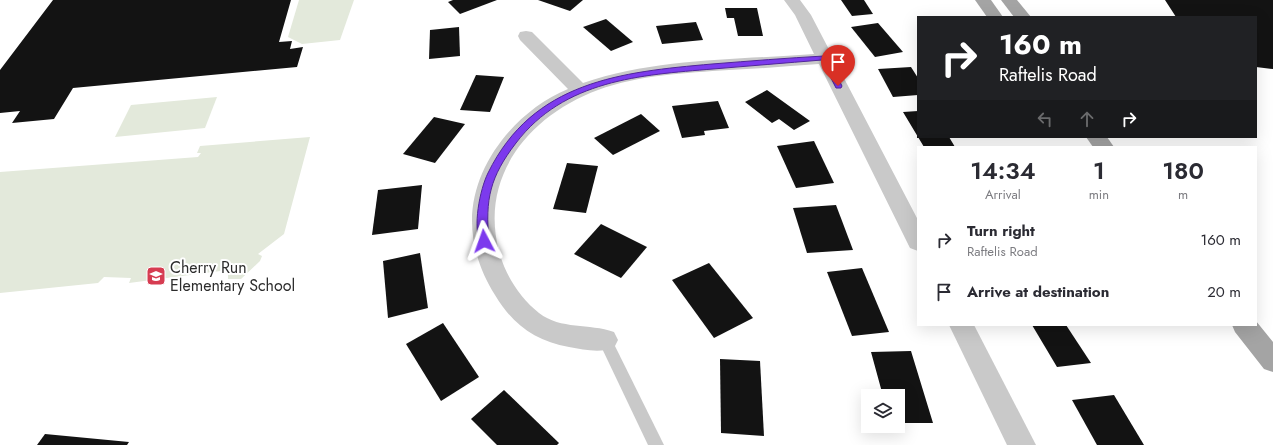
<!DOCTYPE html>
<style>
body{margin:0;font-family:Jost,sans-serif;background:#f7f7f7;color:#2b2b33;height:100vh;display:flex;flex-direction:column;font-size:15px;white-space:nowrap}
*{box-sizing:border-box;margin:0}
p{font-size:13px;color:#7c7c81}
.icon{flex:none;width:22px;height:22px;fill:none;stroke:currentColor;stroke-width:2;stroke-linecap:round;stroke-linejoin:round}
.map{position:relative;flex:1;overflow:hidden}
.panel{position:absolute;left:917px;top:146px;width:340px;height:180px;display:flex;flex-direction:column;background:#fff;border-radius:0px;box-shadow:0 4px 16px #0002}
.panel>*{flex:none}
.guide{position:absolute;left:917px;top:16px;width:340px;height:122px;border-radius:0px;box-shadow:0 4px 16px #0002;background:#202124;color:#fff;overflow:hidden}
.buttons{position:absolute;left:861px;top:389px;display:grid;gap:8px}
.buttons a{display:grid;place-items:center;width:44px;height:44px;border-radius:0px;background:#fff;box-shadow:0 4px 16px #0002;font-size:20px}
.pin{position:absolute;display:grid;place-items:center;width:34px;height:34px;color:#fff;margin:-41px -17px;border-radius:50% 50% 50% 0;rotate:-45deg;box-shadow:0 0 4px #0007}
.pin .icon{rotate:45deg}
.me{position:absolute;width:44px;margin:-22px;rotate:356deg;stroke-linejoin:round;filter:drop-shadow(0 0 3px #0008)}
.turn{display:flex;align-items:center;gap:14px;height:84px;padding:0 16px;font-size:18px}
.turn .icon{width:52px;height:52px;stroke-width:2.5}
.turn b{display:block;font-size:28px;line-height:34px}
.lanes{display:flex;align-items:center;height:38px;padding:0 16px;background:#0003;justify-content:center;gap:20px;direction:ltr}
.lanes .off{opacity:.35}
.eta{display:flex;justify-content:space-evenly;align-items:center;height:68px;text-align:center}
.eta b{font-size:24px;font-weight:600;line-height:28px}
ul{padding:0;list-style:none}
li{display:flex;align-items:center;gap:12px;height:52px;padding:0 16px}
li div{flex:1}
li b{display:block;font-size:15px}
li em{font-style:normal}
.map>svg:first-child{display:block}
.green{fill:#e3e9db}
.building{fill:#131313}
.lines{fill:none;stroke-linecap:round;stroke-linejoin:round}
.lane{fill:#c9c9c9;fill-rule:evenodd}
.street{fill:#c9c9c9;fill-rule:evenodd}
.primary{fill:#a4a4a4;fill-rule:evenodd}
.route{fill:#7c3aed;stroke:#51269a}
.labels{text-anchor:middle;stroke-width:4;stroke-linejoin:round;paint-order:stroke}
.poi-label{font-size:16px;fill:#2c2c2c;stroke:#fff;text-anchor:start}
</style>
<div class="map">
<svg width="1273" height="445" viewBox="0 0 1273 445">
<rect width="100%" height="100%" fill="#fff"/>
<!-- green -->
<g class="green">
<polygon points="299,0 354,0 340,40 302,44 288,37"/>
<polygon points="217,97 205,128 115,137 131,105"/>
<polygon points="310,137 284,234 258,254 262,256 260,261 241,279 228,279 228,270 129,283 131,278 104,277 98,283 0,293 0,172 198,157 201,153 197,153 200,146"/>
</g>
<!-- building -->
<g class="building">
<polygon points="53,0 291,0 279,42 292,41 290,49 303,47 297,67 73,88 54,119 12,123 20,111 0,113 0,70"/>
<polygon points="453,0 497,0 460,14 448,2"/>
<polygon points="538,0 583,0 570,11"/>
<polygon points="841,0 864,0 873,14 852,16"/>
<polygon points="1165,0 1273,0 1273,69 1256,67 1256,17 1176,17"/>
<polygon points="725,8 757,8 763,36 738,36 734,18 727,18"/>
<polygon points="606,19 633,42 611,51 583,27"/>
<polygon points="696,22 703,40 662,44 656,26"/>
<polygon points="878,23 903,52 875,57 851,27"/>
<polygon points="459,27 460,56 429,59 430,30"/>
<polygon points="911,67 918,78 918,95 893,97 878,69"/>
<polygon points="476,75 504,77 490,112 460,110"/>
<polygon points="767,90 810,121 794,130 779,119 772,123 745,102"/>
<polygon points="718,101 729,128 704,131 705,135 682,138 672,106"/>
<polygon points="918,111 918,137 949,137 955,147 924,147 903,112"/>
<polygon points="641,114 660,131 613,155 594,138"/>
<polygon points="434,117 465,124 435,163 403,154"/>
<polygon points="814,141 834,183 796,188 777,146"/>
<polygon points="567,163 598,166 586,213 553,209"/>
<polygon points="422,185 418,229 372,235 378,190"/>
<polygon points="836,205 853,250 807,253 793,208"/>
<polygon points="601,224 647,247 621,278 574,254"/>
<polygon points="420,253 428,308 388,318 383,261"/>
<polygon points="709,263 753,318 714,338 672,280"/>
<polygon points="862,268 889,332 852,336 827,272"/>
<polygon points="443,323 479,377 441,401 406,344"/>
<polygon points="1032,325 1066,325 1091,363 1057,367"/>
<polygon points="911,351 933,423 898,423 898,396 883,396 871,352"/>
<polygon points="720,359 760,361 764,436 721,433"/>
<polygon points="504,390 559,443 557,445 497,445 471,419"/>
<polygon points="1114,395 1144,445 1097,445 1072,400"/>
<polygon points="45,434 129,442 127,445 37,445"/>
</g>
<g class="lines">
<!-- lane -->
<polygon class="lane" points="605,334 610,336 664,445 648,445 598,340 600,336"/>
<!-- street -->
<g class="street">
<path d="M 784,0 L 800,0 L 811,15 L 918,220 L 918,251 L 910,248 L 907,242 L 819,64 C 789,66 759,69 729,70 C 685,73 639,75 598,90 C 530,115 479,176 499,251 C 505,275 520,298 539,313 C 561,330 589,323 614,332 L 618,340 L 614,348 C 600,353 584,350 569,347 C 535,341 513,325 495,295 C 481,273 472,247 472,221 C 472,164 517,110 568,89 L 520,40 L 518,36 L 520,32 L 526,31 L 532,32 L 583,83 C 657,58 737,60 814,54 L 795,15 Z"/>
<polygon points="949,325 974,325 1036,445 1007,445"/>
</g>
<!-- primary -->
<g class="primary">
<polygon points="975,0 991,0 1003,17 987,17"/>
<polygon points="1001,0 1017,0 1031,17 1014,17"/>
<polygon points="1086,137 1107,137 1114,147 1093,147"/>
<polygon points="1256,321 1273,342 1273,372 1264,369 1235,332 1232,325 1256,325"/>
</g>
</g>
<!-- route -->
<path class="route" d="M 824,56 L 828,58 L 842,86 L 841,88 L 836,88 L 822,60 C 785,63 749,66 713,69 C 640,75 564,80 516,143 C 490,177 485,199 489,241 L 484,245 L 481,244 C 472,228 480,189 488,173 C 533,81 621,72 712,64 C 750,61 787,58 824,56 Z"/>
<!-- icons -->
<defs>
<g id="school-square" transform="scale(1)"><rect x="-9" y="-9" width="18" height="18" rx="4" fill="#d63c51" stroke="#fff"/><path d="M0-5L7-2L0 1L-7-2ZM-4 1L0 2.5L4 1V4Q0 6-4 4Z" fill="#fff"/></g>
</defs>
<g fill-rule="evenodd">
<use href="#school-square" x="156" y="276"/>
</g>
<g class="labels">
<!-- poi labels -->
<g class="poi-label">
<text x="170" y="273">Cherry Run<tspan x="170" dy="18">Elementary School</tspan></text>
</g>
</g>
</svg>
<div class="buttons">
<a><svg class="icon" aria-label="layers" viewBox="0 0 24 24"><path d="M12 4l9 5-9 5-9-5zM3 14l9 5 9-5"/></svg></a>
</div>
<div class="pin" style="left:838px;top:86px;background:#d93025"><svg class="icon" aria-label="arrive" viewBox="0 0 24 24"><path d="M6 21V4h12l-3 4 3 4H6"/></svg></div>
<svg class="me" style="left:484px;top:241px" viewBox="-20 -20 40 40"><path d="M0-17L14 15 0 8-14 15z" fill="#7c3aed" stroke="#fff" stroke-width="4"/></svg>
<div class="guide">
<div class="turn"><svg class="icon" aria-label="right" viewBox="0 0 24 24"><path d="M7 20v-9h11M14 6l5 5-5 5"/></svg><div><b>160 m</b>Raftelis Road</div></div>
<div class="lanes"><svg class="icon off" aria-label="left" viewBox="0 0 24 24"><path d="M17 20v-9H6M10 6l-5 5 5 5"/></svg><svg class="icon off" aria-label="ahead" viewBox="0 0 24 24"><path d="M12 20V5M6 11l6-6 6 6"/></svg><svg class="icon" aria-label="right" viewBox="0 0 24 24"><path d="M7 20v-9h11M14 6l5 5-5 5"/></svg></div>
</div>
<section class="panel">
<div class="eta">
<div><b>14:34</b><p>Arrival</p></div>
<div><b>1</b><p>min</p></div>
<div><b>180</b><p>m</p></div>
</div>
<ul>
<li><svg class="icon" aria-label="right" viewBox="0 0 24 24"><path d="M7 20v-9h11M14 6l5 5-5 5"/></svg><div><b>Turn right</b><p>Raftelis Road</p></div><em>160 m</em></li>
<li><svg class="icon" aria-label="arrive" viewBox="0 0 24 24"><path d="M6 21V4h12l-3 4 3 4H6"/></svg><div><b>Arrive at destination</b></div><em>20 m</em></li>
</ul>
</section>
</div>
